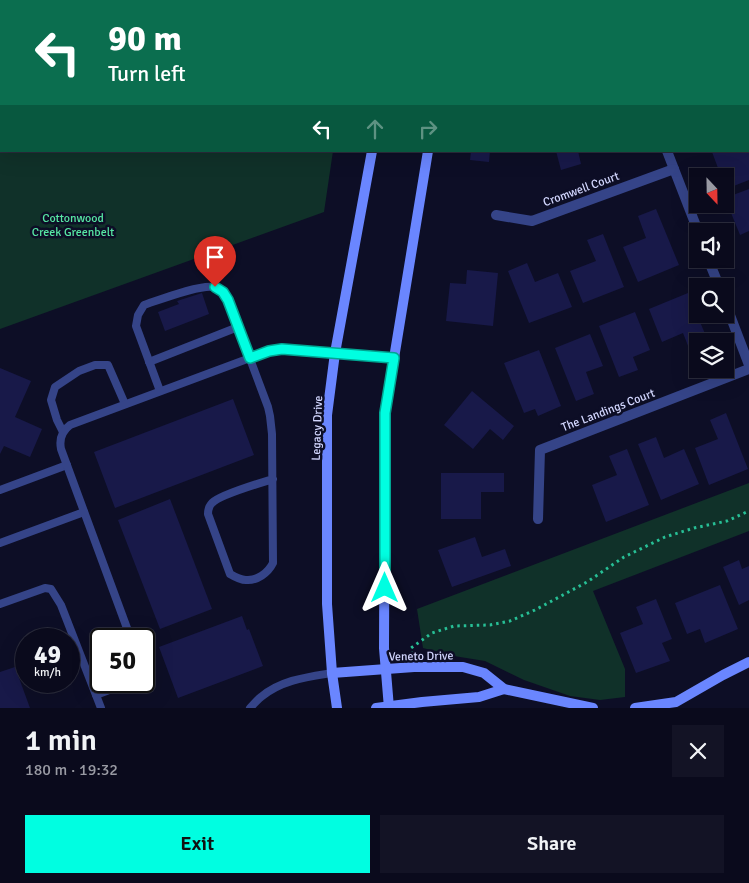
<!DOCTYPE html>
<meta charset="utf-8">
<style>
body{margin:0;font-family:Signika,sans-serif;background:#131325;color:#f1f3f6;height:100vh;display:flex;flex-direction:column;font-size:19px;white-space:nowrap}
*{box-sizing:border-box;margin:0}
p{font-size:16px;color:#999aa3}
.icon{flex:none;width:28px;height:28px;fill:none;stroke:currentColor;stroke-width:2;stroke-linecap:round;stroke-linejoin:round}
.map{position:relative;height:708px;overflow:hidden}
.drawer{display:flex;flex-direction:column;background:#0a0a1c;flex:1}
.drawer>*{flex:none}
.guide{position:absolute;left:0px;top:0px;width:750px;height:152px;box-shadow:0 5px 20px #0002,0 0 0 1px #2a2b3b;background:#0b6e4f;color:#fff;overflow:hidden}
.needle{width:32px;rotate:158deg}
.fabs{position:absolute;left:689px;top:168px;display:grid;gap:10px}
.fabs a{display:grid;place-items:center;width:45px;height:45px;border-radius:0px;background:#0a0a1c;box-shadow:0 5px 20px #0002,0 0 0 1px #2a2b3b;font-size:25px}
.speed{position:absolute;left:15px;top:628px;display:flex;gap:10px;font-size:25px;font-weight:700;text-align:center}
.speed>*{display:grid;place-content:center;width:65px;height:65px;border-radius:50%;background:#0a0a1c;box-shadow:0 5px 20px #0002,0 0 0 1px #2a2b3b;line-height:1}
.speed small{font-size:12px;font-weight:400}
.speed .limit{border:2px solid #111;border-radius:8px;background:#fff;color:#111}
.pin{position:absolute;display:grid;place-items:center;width:42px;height:42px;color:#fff;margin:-51px -21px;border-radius:50% 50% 50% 0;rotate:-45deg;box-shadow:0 0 5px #0007}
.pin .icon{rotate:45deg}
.me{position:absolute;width:55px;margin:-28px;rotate:0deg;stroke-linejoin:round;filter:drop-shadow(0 0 4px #0008)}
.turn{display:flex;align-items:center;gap:18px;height:105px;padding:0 25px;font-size:22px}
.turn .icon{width:65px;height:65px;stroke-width:2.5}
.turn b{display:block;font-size:35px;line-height:42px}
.lanes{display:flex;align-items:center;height:48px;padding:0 25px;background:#0003;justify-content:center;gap:25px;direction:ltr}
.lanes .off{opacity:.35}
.round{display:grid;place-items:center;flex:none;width:52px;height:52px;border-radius:0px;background:#131325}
.head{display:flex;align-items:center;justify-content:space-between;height:85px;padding:0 25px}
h1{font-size:30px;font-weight:600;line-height:38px}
.action{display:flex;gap:10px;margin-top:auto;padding:10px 25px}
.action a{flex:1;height:58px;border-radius:0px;background:#00fee1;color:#111;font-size:20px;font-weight:600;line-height:58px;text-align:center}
.action a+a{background:#131325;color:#f1f3f6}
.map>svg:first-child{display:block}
.green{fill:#103129}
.building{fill:#181949}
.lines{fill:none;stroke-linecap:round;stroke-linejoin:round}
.path{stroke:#27bf95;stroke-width:3;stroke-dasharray:2.5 4;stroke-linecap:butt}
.lane{stroke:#354488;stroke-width:8}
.street{stroke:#354488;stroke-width:10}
.secondary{stroke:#6a86ff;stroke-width:10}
.route-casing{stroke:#00a592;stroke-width:12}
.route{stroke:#00fee1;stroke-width:9}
.labels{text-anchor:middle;stroke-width:5;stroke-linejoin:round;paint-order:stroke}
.street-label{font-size:12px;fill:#d3d7ff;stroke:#0d0e26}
.park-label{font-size:12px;fill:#57e7a4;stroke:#0d0e26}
</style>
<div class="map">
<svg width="749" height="708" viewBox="0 0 749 708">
<rect width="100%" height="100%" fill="#0d0e26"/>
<!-- green -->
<g class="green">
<polygon points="0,0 355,0 355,1 1,1 1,151 333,151 324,212 0,329"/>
<polygon points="749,483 749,531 593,591 625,669 625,697 600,700 570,696 524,680 485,661 454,656 423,648 417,609"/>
</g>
<!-- building -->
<g class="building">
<polygon points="471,151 490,151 489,162 470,160"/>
<polygon points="556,151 578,151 581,164 561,170"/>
<polygon points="714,151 749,151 749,180 726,189 725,176 721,176 712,152"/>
<polygon points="749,189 749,231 740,235 725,198"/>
<polygon points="656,209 679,265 638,282 623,247 646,238 638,216"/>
<polygon points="603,234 624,287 583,303 570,271 596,261 587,240"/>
<polygon points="527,263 535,282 558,273 572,307 529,323 508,271"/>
<polygon points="467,270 498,273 493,326 446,321 450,283 466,284"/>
<polygon points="202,293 209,314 165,331 158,312 179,304 177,301"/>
<polygon points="688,293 708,341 698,341 698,354 692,356 683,333 662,342 649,309"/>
<polygon points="635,312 650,350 633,357 638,370 619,377 599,326"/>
<polygon points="590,334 603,366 586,372 594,394 576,401 555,348"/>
<polygon points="539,350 561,406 538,416 535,409 524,413 504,363"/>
<polygon points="0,368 31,381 15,417 42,429 30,457 4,446 0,454"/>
<polygon points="472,391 514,426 503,440 490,429 473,449 444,425"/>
<polygon points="233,399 254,455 115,508 94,452"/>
<polygon points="726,413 748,469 709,485 695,448 718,439 710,420"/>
<polygon points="656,437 664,458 684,449 699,484 661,500 638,444"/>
<polygon points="627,449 649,505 606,522 592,485 617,475 609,456"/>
<polygon points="441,473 504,473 504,492 481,492 481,519 441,519"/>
<polygon points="170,499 212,609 160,629 118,520"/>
<polygon points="475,537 482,557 505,549 511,566 452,587 438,550"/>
<polygon points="739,560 742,569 749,566 749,600 739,605 723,567"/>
<polygon points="720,585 738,629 705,643 700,629 687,634 675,603"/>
<polygon points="656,599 672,639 662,643 670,661 636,673 620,633 643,624 636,607"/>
<polygon points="242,616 247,630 249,629 263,666 178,698 159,647"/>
<polygon points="15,667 30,708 0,708 0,672"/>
</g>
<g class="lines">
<!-- path -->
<g class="path">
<polyline points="193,1 194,0"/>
<polyline points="0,123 1,120"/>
<polyline points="413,654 411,648 432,633 454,626 490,625 510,621 535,610 587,582 624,557 665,537 694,528 727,521 749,511"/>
</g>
<!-- lane -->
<g class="lane">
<polyline points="737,0 737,1"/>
<polyline points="149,362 238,327"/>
<path d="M 160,391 L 136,326 L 138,315 L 144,305 C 159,300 200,284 214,287 C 221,289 225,295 228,300 L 268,407 L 270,416 L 272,434 L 273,563 C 268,573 257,581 246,580 C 240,580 235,577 230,574 L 208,514 C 208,510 209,506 212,503 C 219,495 260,483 273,479"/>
<polyline points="63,432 57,420 51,400 55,387 79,371 95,365 108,365 125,404"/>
<polyline points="0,490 67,465"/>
<polyline points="0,543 84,512"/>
<polyline points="0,604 45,588 51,589 61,605 96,695"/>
<path d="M 131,639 L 61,449 C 59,439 62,431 70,425 L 269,351 L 282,349 L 335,353"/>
<polyline points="144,674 145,677 144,677"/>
<polyline points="101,708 96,695 133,681"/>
<path d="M 250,708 C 254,704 257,700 261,697 C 281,680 307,677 332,673"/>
</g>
<!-- street -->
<g class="street">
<polyline points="617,0 617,1"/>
<polyline points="667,151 698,231"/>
<polyline points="496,215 532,221 674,169"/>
<polyline points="708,259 719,286"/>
<polyline points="725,302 749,365"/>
<polyline points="538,519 540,450 749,369"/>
</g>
<!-- secondary -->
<g class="secondary">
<polyline points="398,1 399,0"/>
<polyline points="453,1 453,0"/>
<polyline points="335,353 394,358"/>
<polyline points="332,673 414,667 463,667 484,673 504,689 593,708"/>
<polyline points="337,708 332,673 327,604 327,415 335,353 372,151"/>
<polyline points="376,708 422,702 479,697 504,689"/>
<polyline points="389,708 384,648 385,413 428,151"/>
<polyline points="635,708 676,702 723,675 749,662"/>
</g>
</g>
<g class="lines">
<!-- route casing -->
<g class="route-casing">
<polyline id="route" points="215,287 223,292 228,300 250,358 269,351 282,349 394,358 385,413 385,588"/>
</g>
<!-- route -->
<use href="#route" class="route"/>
</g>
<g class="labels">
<!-- street labels -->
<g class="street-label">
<text transform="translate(581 189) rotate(-20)" y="4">Cromwell Court</text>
<text transform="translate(608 410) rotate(-21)" y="4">The Landings Court</text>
<text transform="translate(317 428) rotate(-88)" y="4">Legacy Drive</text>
<text transform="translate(421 656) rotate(-1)" y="4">Veneto Drive</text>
</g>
<!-- park labels -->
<g class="park-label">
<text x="73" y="222">Cottonwood<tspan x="73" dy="14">Creek Greenbelt</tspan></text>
</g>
</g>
</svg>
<div class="fabs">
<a><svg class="needle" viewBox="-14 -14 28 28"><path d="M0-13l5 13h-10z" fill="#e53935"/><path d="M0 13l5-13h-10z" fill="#999aa3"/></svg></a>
<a><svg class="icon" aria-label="sound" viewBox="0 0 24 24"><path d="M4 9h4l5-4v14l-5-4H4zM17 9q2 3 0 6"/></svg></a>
<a><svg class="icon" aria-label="search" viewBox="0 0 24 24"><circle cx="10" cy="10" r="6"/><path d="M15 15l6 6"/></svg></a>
<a><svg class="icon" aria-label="layers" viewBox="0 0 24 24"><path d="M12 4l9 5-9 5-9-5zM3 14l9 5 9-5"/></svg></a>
</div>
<div class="speed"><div>49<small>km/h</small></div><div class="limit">50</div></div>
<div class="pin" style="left:215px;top:287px;background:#d93025"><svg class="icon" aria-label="arrive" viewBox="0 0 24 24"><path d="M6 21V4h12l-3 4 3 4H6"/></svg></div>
<svg class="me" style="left:385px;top:588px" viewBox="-20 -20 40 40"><path d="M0-17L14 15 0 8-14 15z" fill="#00fee1" stroke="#fff" stroke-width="4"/></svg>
<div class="guide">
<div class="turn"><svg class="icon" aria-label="left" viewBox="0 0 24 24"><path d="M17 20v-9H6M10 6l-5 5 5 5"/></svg><div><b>90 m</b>Turn left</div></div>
<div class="lanes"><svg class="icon" aria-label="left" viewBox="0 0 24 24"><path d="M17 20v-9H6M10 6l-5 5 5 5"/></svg><svg class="icon off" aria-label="ahead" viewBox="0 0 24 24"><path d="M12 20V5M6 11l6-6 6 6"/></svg><svg class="icon off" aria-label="right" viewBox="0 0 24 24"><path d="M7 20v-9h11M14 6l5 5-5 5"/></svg></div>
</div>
</div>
<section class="drawer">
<div class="head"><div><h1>1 min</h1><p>180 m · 19:32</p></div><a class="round"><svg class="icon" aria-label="close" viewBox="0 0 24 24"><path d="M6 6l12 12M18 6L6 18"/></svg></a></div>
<div class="action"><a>Exit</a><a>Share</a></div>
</section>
